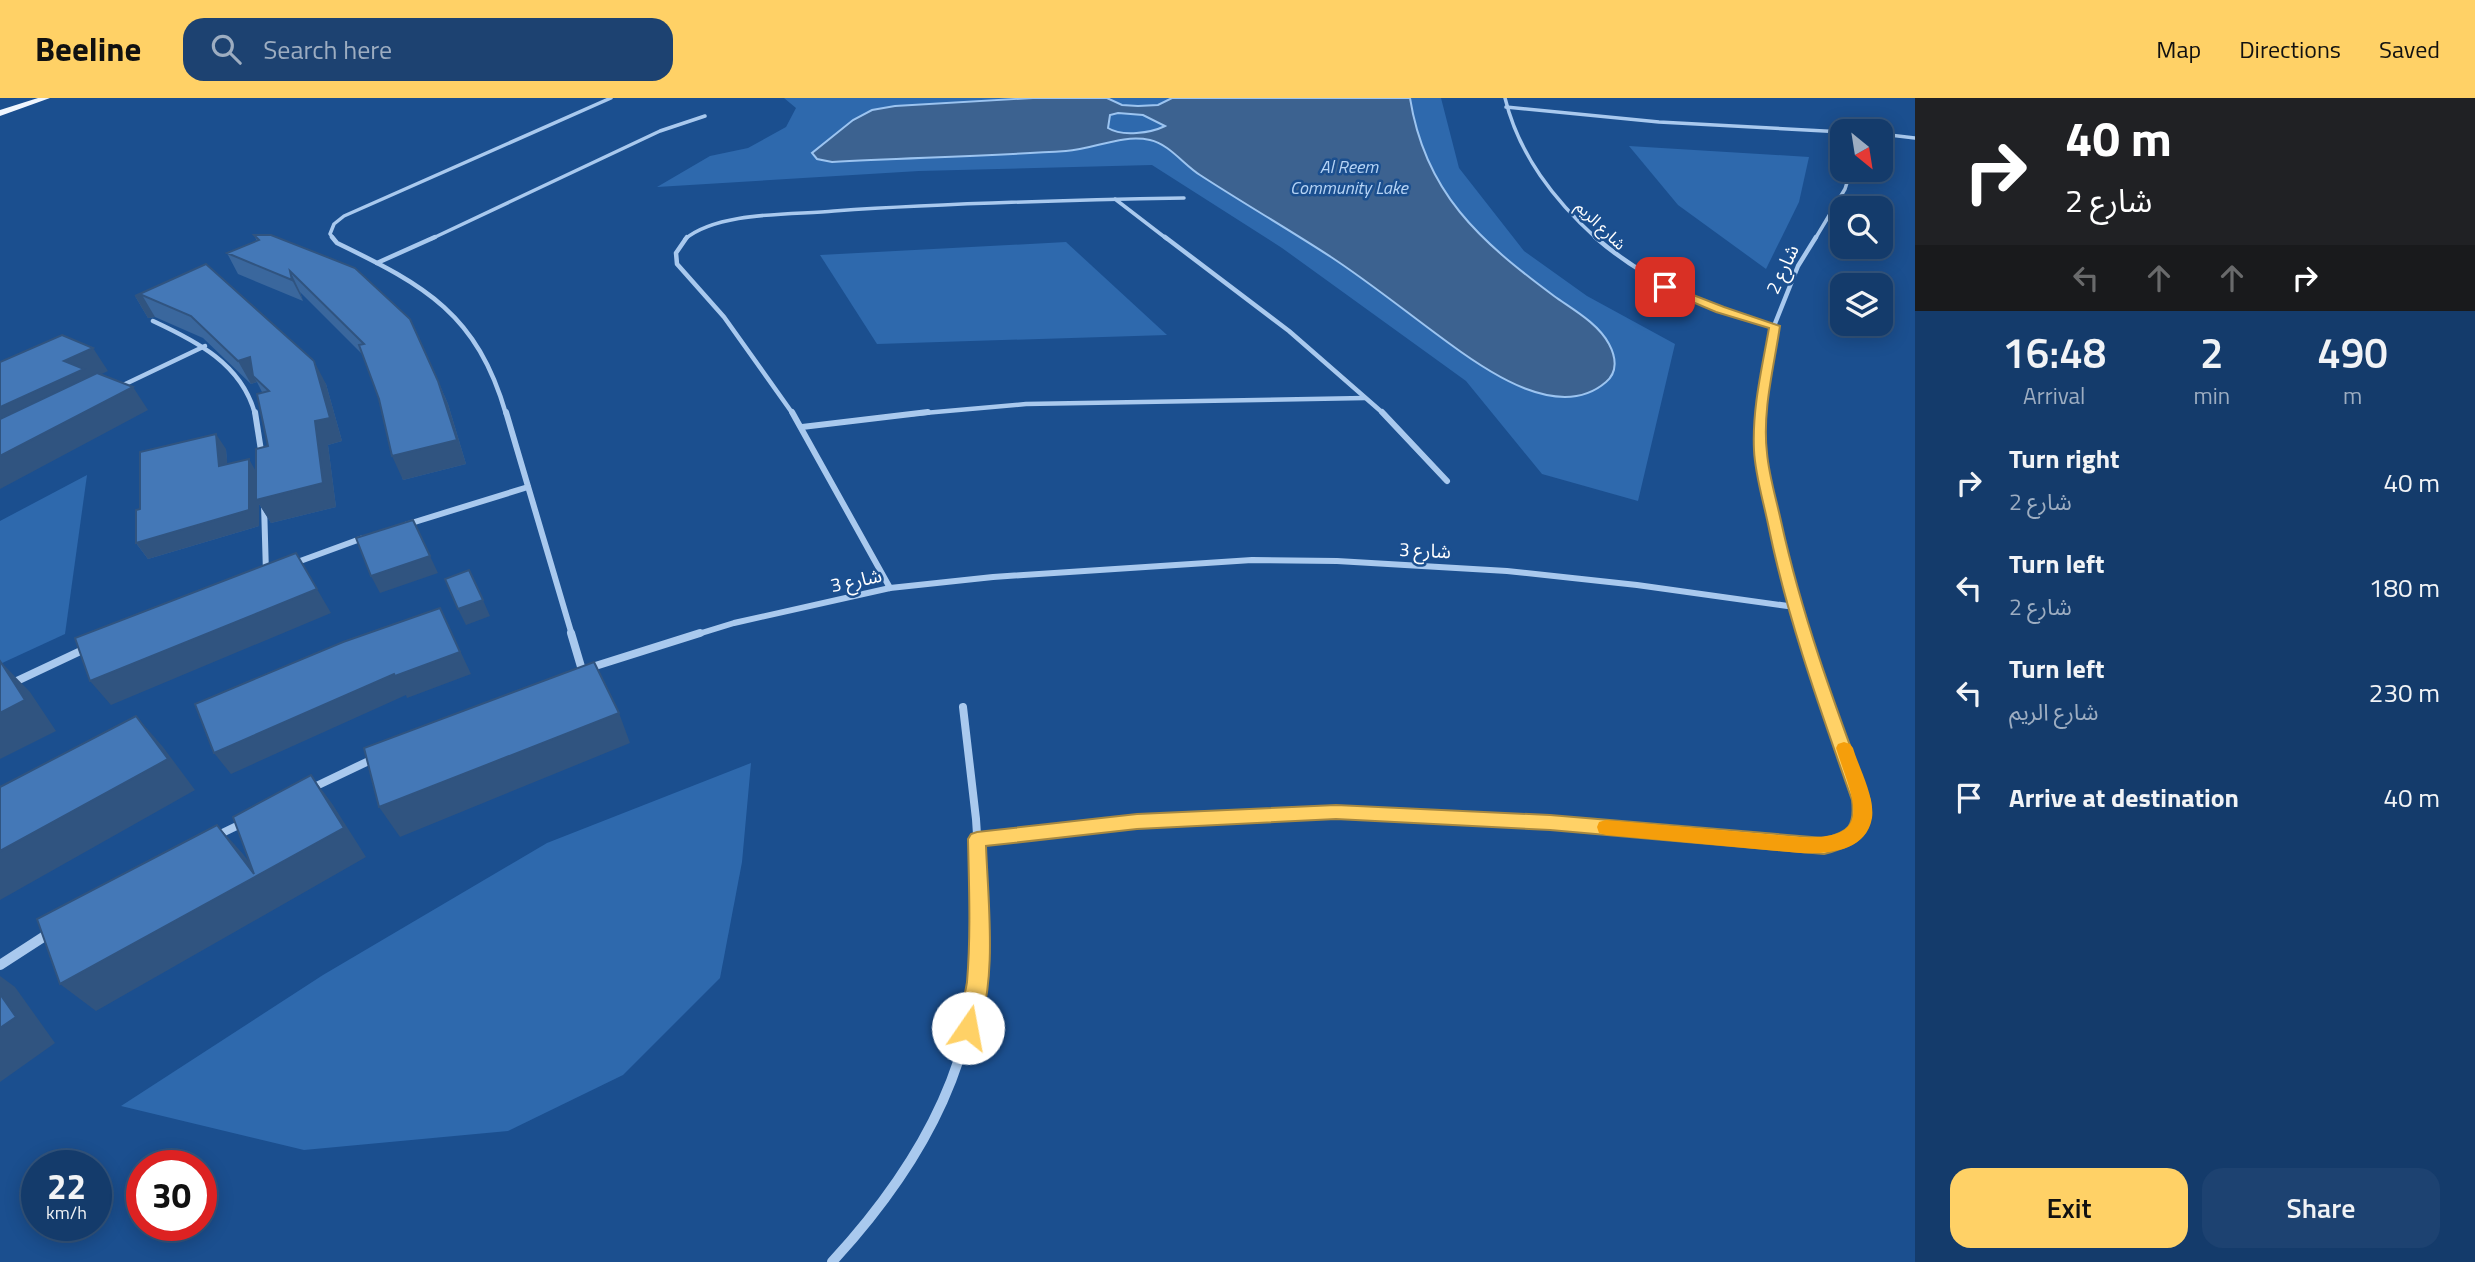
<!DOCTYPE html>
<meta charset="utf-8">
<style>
body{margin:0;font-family:"Titillium Web","Noto Sans Arabic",sans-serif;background:#1d4271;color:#f1f3f6;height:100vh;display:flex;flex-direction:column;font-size:26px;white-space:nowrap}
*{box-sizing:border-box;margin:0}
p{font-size:23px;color:#9dadc1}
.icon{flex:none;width:38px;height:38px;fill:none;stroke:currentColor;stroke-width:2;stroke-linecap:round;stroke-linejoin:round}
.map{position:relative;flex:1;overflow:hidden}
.side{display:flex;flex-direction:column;background:#143b6b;width:560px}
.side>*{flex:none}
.guide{background:#202124;color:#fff;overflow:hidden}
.needle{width:46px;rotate:150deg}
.buttons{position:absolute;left:1830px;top:21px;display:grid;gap:14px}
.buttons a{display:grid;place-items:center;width:63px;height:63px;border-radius:14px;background:#143b6b;box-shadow:0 4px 18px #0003,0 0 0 2px #33557e;font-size:35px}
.speed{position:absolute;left:21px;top:1052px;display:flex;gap:14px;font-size:35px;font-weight:700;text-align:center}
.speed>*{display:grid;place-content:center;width:91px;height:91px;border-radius:50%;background:#143b6b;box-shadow:0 4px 18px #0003,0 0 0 2px #33557e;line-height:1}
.speed small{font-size:18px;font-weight:400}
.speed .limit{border:10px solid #d22;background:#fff;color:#111}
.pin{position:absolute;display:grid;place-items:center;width:60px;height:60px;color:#fff;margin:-30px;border-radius:14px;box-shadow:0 4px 10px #0006}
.me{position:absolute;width:77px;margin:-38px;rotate:12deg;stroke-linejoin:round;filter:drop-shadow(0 0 5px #0008)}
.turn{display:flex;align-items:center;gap:24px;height:147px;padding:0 35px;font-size:32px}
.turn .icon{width:91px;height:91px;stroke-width:2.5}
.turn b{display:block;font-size:49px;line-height:60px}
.lanes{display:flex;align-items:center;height:66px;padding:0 35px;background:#0003;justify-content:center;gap:35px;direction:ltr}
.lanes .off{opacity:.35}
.eta{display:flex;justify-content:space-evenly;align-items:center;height:119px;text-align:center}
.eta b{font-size:42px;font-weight:600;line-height:49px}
.primary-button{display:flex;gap:14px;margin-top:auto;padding:14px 35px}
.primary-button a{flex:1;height:80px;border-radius:21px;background:#ffd166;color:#111;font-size:28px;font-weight:600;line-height:80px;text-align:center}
.primary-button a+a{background:#1d4271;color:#f1f3f6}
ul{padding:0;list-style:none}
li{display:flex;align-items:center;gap:21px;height:105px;padding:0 35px}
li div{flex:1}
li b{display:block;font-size:26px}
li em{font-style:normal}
header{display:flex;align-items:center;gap:42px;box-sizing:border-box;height:98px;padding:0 35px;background:#ffd166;color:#111}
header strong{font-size:33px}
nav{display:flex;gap:38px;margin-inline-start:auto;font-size:24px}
.search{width:490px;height:63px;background:#1d4271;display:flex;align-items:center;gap:18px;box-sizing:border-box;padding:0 24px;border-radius:21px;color:#9dadc1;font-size:26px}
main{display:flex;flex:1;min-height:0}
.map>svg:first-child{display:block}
.green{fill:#2e69ad}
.water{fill:#3c6290;stroke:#9cc4f0;stroke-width:2;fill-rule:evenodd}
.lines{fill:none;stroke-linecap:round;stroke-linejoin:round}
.street-far4{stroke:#a9c9ee;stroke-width:3.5}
.street-far3{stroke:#a9c9ee;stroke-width:4.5}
.street-far2{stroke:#a9c9ee;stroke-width:6}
.street-far1{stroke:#a9c9ee;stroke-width:8}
.street{stroke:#a9c9ee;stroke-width:10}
.primary{fill:#f0f6ff;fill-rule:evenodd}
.wall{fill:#3a679d}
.shaded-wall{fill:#305480}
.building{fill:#4478b7;stroke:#305480;stroke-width:2}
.route{fill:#ffd166;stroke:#a68842;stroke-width:2}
.slow{fill:#f59e0b}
.labels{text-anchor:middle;stroke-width:5;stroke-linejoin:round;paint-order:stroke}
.far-street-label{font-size:16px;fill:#fff;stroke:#1b4f8f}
.far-water-label{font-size:18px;font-style:italic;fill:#b5d3f5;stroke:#1b4f8f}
.street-label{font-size:19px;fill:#fff;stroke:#1b4f8f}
</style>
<header>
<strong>Beeline</strong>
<div class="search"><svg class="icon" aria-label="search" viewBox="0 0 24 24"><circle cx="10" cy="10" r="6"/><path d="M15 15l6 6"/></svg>Search here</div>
<nav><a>Map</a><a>Directions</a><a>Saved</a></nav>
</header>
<main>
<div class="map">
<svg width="1915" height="1164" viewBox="0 0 1915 1164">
<rect width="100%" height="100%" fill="#1b4f8f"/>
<!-- green -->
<g class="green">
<polygon points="784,0 1441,0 1459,70 1524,153 1587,198 1675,246 1638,403 1542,376 1466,283 1282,150 1152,67 919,73 657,89 710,58 748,50 786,29 796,10"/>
<polygon points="1629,48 1809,59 1799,104 1766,171 1678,107"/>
<polygon points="1066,144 1167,237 877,246 820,157"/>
<polygon points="87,377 65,536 0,566 0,423"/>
<polygon points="751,665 742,764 720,880 623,977 508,1033 304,1052 121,1008 323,877 547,745"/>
</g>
<!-- water -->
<path class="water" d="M 1033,0 L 1107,0 L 1122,7 L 1138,8 L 1158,7 L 1172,0 L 1410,0 C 1425,95 1480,143 1554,198 C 1572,211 1598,225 1609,246 C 1616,259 1618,274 1606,284 C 1560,324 1488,274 1450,246 C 1410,217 1372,186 1331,159 C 1288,131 1243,105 1200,77 C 1184,67 1169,46 1150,42 C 1121,36 1095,51 1066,53 C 988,58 910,60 832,64 L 817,61 L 812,55 L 853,22 L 872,12 L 895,8 ZM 1118,15 L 1143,17 L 1165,28 C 1151,35 1122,39 1108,30 L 1110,17 Z"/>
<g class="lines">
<!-- street-far4 -->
<g class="street-far4">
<path d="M 1505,0 C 1519,57 1554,102 1597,141"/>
<polyline points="1506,9 1659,24 1843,34"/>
<polyline points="1881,36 1915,40"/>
<polyline points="1115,101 1167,141"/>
<polyline points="334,141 330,136 334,126 344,118 611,0"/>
<polyline points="431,141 660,33 705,18"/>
<path d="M 685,141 C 719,113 792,117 834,113 C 951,105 1067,102 1184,100"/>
<polyline points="1815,141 1845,91 1851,72"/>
</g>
<!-- street-far3 -->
<g class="street-far3">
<path d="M 332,139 L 337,145 C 426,188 477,216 506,316"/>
<polyline points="687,139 676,155 677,166 724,219 793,316"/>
<polyline points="1165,139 1289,233 1384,316"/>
<path d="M 1595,139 C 1648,185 1708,209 1774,228"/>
<polyline points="377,165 435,139"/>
<path d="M 153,223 C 196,243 242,266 255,316"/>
<polyline points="117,290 205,248"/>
<polyline points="913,316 1026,306 1365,300"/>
<polyline points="1763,316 1774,228 1798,168 1816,139"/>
</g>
<!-- street-far2 -->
<g class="street-far2">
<polyline points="255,314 262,359"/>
<polyline points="506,314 572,537"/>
<polyline points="792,314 890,490"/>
<polyline points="1382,314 1447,383"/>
<path d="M 1763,314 C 1754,384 1784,471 1804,537"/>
<polyline points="802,329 928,314"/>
<polyline points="264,406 266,475"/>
<polyline points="405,427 528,389"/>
<polyline points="292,466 363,440"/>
<polyline points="695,537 734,525 890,490 993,479 1252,462 1337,463 1507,473 1637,487 1795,509"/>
</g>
<!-- street-far1 -->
<g class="street-far1">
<polyline points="571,535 582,572"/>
<polyline points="589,570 700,535"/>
<polyline points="0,591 87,550"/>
<polyline points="963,609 976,721 982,815"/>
<polyline points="310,691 375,660"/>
<polyline points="216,738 243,725"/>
<path d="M 977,741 C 1097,728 1216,713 1337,714 C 1500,715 1662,738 1824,748 C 1850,740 1863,731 1861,702 L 1803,535"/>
</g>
<!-- street -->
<g class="street">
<polyline points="0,867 51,834"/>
<path d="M 832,1164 C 927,1061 982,955 982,813"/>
</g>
<!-- primary -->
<polygon class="primary" points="38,0 50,0 0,18 0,12"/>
</g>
<!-- wall -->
<g class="wall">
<polygon points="254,137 438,283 448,306 466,366 403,382 379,301 362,256 300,194 303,203 238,176 227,155 257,143"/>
<polygon points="206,166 326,286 342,343 328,347 336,409 271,425 259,406 259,428 148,461 136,445 140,411 226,351 227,366 256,373 268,348 262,294 257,284 251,286 203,240 155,219 148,220 135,198"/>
</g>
<!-- shaded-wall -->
<g class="shaded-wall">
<polygon points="290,173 300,194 303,203 292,182"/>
<polygon points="142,197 155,219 148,220 135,198"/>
<polygon points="93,250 108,273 91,281 0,341 0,309 64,263"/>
<polygon points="250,259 253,278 257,284 251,286 238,263"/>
<polygon points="314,263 326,286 342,343 328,347 336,409 271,425 259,406 259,428 148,461 136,445 249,361 258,377 315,323"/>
<polygon points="438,283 448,306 466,366 403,382 392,358"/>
<polygon points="133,289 148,312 0,391 0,358"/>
<polygon points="216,336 226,351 229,384 219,368"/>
<polygon points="413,422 438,475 380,495 371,478"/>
<polygon points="296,455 331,515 111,607 90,583"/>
<polygon points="483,502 490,518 466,527 458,511"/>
<polygon points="440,510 471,576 407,600 406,597 231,676 214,655 394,576"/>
<polygon points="0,563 30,594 56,633 0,661"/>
<polygon points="619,615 630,645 400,739 379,709"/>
<polygon points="136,618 163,649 195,692 0,802 0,753"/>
<polygon points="311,677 333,707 366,759 96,913 60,886 217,727 243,756 259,777"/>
<polygon points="0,878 15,889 55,945 0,984"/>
</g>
<!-- building -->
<g class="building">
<polygon points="254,137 271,137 355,170 410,221 438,283 457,342 392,358 379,301 359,247 364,246 290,173 292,182 227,155 259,142"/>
<polygon points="206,166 314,263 330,320 315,323 323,385 256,402 256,351 268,348 257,296 269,293 253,278 250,259 238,263 191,218 142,197 135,198"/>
<polygon points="62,237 93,250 64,263 84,271 0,309 0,264"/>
<polygon points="97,275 133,289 0,358 0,321"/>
<polygon points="216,336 219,368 249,361 249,412 136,445 136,412 140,411 140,354"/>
<polygon points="413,422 430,458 371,478 356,440"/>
<polygon points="296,455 317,491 90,583 75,540"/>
<polygon points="469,472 483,502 458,511 445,481"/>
<polygon points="440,510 460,554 395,578 394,576 214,655 195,606 343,544"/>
<polygon points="0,563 25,602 0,615"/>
<polygon points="594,564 619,615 379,709 364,650"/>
<polygon points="136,618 168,661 0,753 0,689"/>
<polygon points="311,677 344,730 60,886 37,821 217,727 254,776 233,719"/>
<polygon points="0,896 16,919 0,930"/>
</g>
<!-- route -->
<path class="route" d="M 1665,186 L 1724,209 L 1780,228 C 1774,269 1762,313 1767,355 C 1769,378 1776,400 1781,423 C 1802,519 1836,610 1870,702 C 1875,739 1856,747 1824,756 L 1550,732 L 1336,721 L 1137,731 L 986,748 C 988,803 998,886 976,937 L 968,940 L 961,937 C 957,927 965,897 967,884 C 971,836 969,789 968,741 L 971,736 L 977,734 L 1137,716 L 1336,707 L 1550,717 L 1824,740 C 1849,734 1855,728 1852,702 C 1820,611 1787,520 1768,426 C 1763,402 1755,376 1754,352 C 1752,311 1762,270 1769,230 L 1716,214 L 1662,191 L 1662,187 Z"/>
<!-- slow -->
<path class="slow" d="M 1844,644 L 1850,646 L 1853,650 C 1859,670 1875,699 1872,720 C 1866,754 1827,756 1800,755 L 1606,737 L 1599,735 L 1597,729 L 1599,724 L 1606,722 L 1800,739 C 1878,743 1852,701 1836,650 L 1838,646 Z"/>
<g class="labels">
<!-- far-street labels -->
<g class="far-street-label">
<text transform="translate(1601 127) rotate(44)" y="6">شارع الريم</text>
</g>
<!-- far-water labels -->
<g class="far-water-label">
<text x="1349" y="75">Al Reem<tspan x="1349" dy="21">Community Lake</tspan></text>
</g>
<!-- street labels -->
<g class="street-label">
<text transform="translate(1782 171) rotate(-65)" y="7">شارع 2</text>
<text transform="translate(1425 452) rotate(3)" y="7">شارع 3</text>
<text transform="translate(856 482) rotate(-12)" y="7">شارع 3</text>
</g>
</g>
</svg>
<div class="buttons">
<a><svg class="needle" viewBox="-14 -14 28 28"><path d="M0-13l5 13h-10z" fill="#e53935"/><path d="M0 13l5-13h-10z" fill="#9dadc1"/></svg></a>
<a><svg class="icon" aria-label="search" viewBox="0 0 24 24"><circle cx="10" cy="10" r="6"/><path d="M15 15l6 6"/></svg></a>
<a><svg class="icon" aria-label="layers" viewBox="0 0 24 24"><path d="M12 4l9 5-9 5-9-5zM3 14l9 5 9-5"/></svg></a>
</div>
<div class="speed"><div>22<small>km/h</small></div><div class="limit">30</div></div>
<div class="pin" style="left:1665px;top:189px;background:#d93025"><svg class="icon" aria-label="arrive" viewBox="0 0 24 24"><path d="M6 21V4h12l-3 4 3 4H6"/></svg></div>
<svg class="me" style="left:968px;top:930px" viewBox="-20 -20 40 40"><circle r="19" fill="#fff"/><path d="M0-13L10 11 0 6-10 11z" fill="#ffd166"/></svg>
</div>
<section class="side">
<div class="guide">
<div class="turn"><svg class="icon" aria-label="right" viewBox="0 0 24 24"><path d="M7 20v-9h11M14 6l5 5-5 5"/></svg><div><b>40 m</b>شارع 2</div></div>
<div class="lanes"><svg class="icon off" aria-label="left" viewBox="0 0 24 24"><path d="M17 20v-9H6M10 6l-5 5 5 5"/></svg><svg class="icon off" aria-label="ahead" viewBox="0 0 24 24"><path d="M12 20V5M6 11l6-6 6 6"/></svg><svg class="icon off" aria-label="ahead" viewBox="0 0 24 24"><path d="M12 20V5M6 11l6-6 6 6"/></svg><svg class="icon" aria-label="right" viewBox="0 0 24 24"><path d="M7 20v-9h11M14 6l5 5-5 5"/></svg></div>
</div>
<div class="eta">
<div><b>16:48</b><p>Arrival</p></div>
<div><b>2</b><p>min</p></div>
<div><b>490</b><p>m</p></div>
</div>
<ul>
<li><svg class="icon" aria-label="right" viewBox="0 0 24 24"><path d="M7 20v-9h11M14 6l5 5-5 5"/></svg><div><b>Turn right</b><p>شارع 2</p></div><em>40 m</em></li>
<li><svg class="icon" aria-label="left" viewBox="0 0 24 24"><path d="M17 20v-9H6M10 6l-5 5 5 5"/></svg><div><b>Turn left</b><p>شارع 2</p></div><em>180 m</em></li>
<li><svg class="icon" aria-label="left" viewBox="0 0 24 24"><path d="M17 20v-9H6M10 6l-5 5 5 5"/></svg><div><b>Turn left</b><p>شارع الريم</p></div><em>230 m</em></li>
<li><svg class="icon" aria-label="arrive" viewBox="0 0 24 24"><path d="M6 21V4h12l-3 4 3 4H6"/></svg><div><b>Arrive at destination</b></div><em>40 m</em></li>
</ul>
<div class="primary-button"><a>Exit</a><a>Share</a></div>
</section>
</main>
